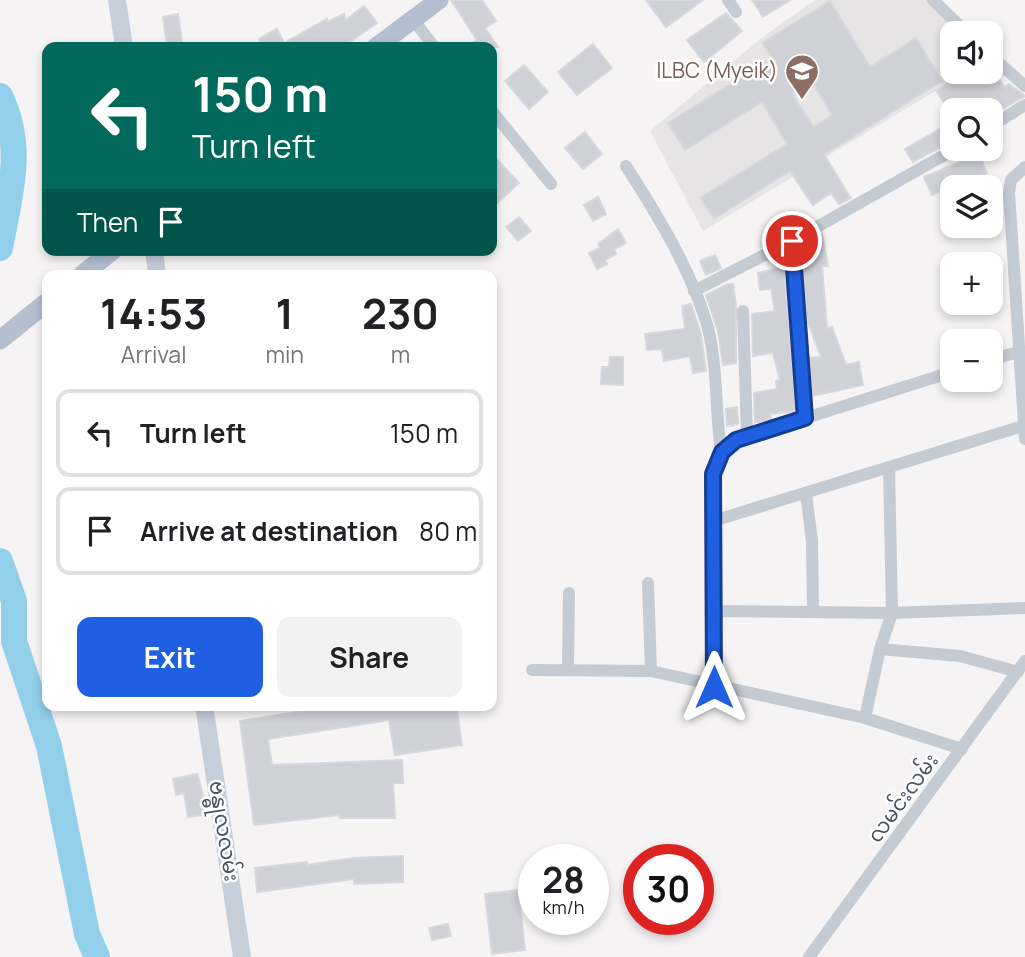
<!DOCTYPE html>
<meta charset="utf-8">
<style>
body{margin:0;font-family:Manrope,"Noto Sans Myanmar",sans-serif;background:#f2f2f2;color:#202124;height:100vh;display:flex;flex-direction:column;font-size:26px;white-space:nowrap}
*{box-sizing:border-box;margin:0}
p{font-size:23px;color:#757577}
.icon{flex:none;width:38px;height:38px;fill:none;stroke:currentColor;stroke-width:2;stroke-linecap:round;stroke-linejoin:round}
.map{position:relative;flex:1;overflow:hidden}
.drawer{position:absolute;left:42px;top:270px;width:455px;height:441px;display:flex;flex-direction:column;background:#fff;border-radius:14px;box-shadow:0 4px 10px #0003}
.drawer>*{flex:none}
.guide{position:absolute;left:42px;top:42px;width:455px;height:214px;border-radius:14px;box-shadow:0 4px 10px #0003;background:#00695c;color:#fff;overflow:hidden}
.tools{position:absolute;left:940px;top:21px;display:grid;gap:14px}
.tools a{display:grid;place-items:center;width:63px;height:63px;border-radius:14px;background:#fff;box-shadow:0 4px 10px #0003;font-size:35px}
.speed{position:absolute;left:518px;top:844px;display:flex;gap:14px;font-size:35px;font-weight:700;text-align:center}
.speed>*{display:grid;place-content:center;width:91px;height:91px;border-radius:50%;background:#fff;box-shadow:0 4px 10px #0003;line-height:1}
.speed small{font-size:18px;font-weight:400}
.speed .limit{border:10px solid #d22;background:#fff;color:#111}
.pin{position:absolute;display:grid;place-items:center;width:60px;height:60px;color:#fff;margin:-30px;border:4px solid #fff;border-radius:50%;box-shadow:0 2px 7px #0007}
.me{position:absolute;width:77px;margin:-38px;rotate:0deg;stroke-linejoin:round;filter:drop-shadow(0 0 5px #0008)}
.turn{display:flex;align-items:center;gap:24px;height:147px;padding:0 35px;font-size:32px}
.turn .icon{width:91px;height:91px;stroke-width:2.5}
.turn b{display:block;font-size:49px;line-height:60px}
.then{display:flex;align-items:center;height:66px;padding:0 35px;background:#0003;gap:14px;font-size:26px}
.eta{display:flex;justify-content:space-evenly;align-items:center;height:119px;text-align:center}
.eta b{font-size:42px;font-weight:700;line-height:49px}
.action{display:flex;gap:14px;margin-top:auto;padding:14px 35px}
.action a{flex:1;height:80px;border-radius:14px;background:#1f5fe2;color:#fff;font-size:28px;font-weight:700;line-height:80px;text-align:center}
.action a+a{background:#f2f2f2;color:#202124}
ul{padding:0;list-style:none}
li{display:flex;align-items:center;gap:21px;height:88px;margin:0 14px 10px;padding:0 21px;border:4px solid #e0e0e0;border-radius:14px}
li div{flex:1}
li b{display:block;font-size:26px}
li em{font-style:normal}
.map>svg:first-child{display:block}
.education{fill:#e6e4e5}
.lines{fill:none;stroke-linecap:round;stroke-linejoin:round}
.river{stroke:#92cfeb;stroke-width:26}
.building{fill:#cfd1d7;stroke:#d7d8de;stroke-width:2;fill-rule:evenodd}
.street{stroke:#c4cbd3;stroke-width:12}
.secondary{stroke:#c6ceda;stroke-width:18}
.primary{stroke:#b4bfd0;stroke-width:19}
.route-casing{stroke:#143e93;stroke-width:18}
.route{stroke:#1f5fe2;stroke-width:12}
.labels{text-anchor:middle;stroke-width:5;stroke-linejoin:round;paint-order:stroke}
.education-label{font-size:21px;fill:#785e54;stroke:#fff;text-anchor:end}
.street-label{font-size:21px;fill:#4a5360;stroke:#fff}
</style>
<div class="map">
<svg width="1025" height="957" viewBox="0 0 1025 957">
<rect width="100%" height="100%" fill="#f5f3f3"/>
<!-- education -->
<polygon class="education" points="815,0 932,0 955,33 952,33 952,72 967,72 703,231 650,131 760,39"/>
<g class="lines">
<!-- river -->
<g class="river">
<path d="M 0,96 C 25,148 10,194 0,248"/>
<polyline points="0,561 14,601 14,641 49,746 87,934 97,957"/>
</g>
</g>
<!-- building -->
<g class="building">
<polygon points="451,0 482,0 496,21 485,28 498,47 465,47 477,40"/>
<polygon points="646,0 703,0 666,27"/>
<polygon points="752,0 790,0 763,17"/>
<path d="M 830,1 L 870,67 L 916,38 L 942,81 L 824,155 L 851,198 L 839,204 L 831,193 L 813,205 L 790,171 L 714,219 L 700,198 L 787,144 L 762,102 L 685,150 L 668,123 L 772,58 L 762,43 ZM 812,81 L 832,115 L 813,127 L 792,93 Z"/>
<polygon points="364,6 377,23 342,47 263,47 259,39 277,29 284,43 327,19 327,22 344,14 346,20"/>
<polygon points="726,13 742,31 704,62 687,40"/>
<polygon points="178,14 182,42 167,45 163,17"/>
<polygon points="593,44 612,68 577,95 558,72"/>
<polygon points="524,65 548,92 529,109 505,81"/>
<polygon points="969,72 995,72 1004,87 1009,84 1025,96 1000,110 949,110 936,90"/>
<polygon points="947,125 952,141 913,162 905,149"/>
<polygon points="585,132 602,154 583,169 565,148"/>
<polygon points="492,154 519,183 492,208"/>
<polygon points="979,154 987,173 932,195 924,177"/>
<polygon points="598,197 606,214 593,221 584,205"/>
<polygon points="519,217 531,231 518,241 506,227"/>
<polygon points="618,229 626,243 614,249 616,254 605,260 607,264 597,269 589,253 600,248 598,244"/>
<polygon points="822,234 828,266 822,266 827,328 832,327 846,365 859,362 863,385 812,396 809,358 821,357 806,317 801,246"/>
<polygon points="715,255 721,268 706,275 700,261"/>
<polygon points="784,267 796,411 770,414 771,420 755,422 754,393 777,389 776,381 780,380 773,353 753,356 752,314 775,311 771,289 760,290 758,273"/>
<polygon points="728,284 733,284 736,306 736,363 723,365 718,331 706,295"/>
<polygon points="691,304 701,335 706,371 693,373 690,356 664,361 662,349 647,350 645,334 685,329 682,306"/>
<polygon points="610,357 623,357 623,385 601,384 602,367 609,367"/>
<polygon points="737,407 738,424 727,426 726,409"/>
<polygon points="342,705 456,705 462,745 395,755 389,720 268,739 272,765 402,760 403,783 393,783 395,818 340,818 339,815 254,825 240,721"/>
<polygon points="197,774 209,814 188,817 184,793 176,795 173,779"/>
<polygon points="403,856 403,882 354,884 354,879 257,892 255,868 307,862 307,865 353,858"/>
<polygon points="518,890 525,950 492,954 485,894"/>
<polygon points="448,924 451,936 432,940 429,928"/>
</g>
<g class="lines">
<!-- street -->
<g class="street">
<polyline points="728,0 736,12"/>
<polyline points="933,0 967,33"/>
<polyline points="413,19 434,47"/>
<polyline points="990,55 1025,86"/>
<polyline points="492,111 551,184"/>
<polyline points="990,127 1025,105"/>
<path d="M 626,166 C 656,213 688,265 705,318 C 718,357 715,410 721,452"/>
<polyline points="1025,167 1011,180 1009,192 1025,439"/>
<polyline points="792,241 805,418"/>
<polyline points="694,291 792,241 955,149"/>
<polyline points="743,311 747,436"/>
<polyline points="990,360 1018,352"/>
<polyline points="889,467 892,613 1025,608"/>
<polyline points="806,493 812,541 813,612"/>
<polyline points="713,521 1023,426"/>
<polyline points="648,583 651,671"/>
<polyline points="714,611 892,613 880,649 865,718"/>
<polyline points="880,649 960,656 1018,672"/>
<polyline points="568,669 569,593"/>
<polyline points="532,670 651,671 865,718 962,749"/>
<polyline points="714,687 713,474 721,452 736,440 952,372"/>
<polyline points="809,957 1025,661"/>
</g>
<!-- secondary -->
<g class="secondary">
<polyline points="117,0 124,47"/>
<polyline points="154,250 157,275"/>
<polyline points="204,705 242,957"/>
</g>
<!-- primary -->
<g class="primary">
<polyline points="376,47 439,0"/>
<polyline points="82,275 113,250"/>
<polyline points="0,340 47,302"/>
</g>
</g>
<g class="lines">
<!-- route casing -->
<g class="route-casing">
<polyline id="route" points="714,687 713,474 722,452 736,440 805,418 792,241"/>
</g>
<!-- route -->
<use href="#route" class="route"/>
</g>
<!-- icons -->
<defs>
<g id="school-pin" transform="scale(1.75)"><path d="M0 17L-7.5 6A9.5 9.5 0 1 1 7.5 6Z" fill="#8d6e63" stroke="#fff"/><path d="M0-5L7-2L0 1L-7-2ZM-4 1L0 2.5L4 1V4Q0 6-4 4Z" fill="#fff"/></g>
</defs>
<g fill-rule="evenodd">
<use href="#school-pin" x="802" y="71"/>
</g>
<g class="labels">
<!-- education labels -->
<g class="education-label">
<text x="778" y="78">ILBC (Myeik)</text>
</g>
<!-- street labels -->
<g class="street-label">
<text transform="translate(903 798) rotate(-54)" y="7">လမင်းလမ်း</text>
<text transform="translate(224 831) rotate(81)" y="7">ဗန္ဓုလလမ်း</text>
</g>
</g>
</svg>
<div class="tools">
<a><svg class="icon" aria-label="sound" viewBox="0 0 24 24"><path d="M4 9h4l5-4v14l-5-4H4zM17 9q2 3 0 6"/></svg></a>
<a><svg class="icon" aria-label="search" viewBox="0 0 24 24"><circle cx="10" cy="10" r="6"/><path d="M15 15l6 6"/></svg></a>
<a><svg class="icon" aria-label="layers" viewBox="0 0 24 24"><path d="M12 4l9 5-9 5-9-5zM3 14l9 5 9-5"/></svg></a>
<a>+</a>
<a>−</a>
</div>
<div class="speed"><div>28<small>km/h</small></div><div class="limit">30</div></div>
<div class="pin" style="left:792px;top:241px;background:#d93025"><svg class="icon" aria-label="arrive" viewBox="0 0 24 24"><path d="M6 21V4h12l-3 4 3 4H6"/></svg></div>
<svg class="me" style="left:714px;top:687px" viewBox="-20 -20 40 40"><path d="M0-17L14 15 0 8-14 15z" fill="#1f5fe2" stroke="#fff" stroke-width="4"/></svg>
<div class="guide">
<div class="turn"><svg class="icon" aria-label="left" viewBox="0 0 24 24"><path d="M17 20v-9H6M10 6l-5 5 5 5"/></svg><div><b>150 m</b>Turn left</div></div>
<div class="then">Then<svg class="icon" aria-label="arrive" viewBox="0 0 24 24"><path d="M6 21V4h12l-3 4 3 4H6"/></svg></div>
</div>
<section class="drawer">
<div class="eta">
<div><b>14:53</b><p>Arrival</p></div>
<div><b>1</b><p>min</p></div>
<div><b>230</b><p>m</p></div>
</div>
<ul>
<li><svg class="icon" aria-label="left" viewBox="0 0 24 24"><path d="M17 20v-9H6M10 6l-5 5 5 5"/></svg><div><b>Turn left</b></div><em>150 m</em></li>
<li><svg class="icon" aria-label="arrive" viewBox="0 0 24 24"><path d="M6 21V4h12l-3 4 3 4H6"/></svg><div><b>Arrive at destination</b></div><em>80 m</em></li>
</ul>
<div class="action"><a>Exit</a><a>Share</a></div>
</section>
</div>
